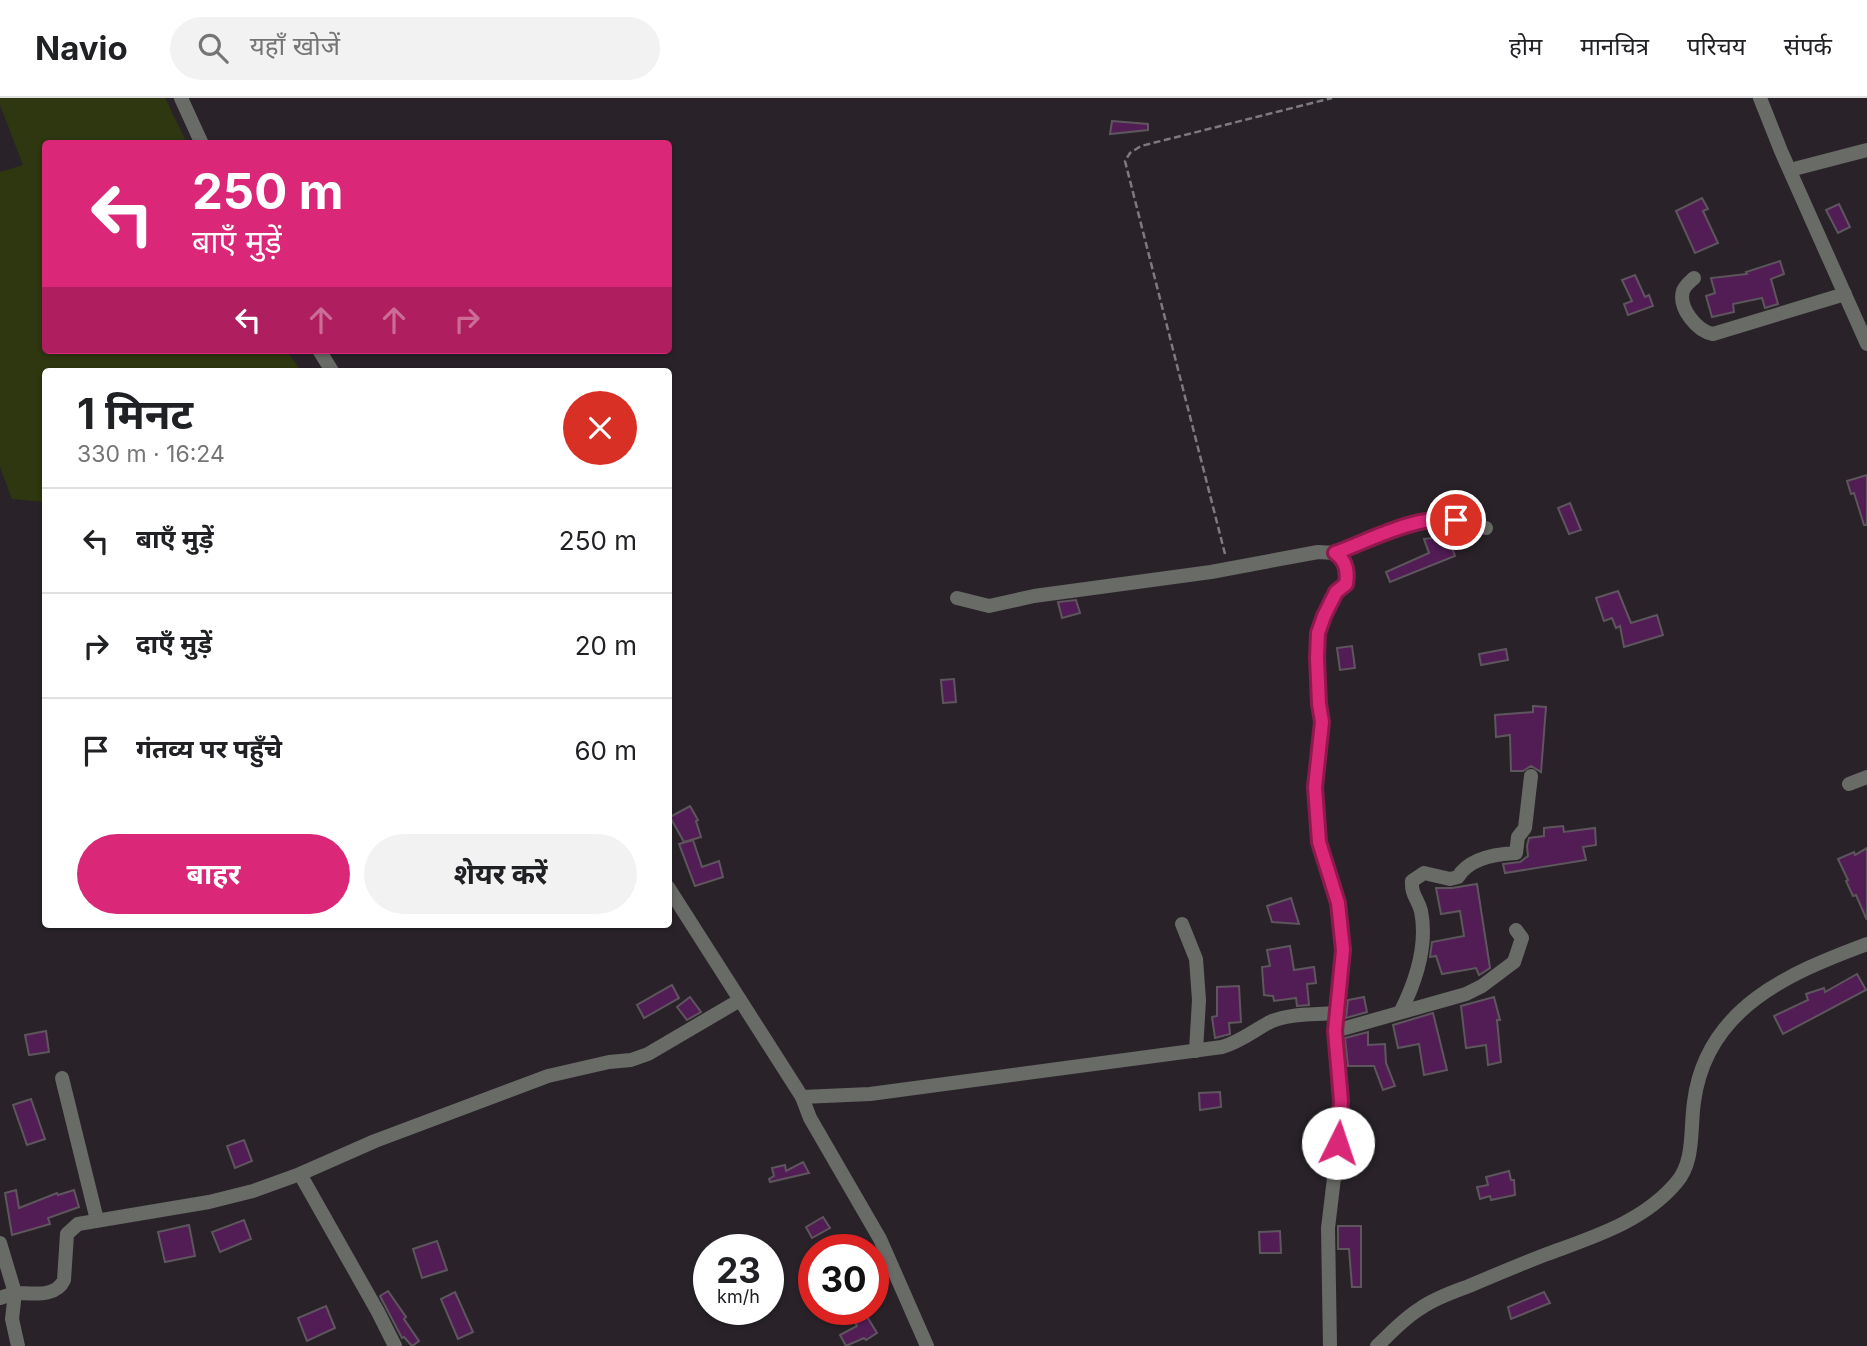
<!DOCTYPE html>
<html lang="hi">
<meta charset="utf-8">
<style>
body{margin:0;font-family:Inter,"Noto Sans Devanagari",sans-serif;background:#f2f2f2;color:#202124;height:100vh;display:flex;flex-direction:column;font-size:26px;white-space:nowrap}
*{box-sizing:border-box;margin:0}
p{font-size:23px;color:#757577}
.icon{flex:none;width:38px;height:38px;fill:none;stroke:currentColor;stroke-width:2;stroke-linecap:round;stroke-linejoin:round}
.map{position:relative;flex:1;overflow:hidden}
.details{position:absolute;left:42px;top:270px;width:630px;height:560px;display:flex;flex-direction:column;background:#fff;border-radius:7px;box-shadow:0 2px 5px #0004}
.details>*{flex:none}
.top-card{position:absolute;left:42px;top:42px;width:630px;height:214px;border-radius:7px;box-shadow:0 2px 5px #0004;background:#db2777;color:#fff;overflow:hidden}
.speed{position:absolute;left:693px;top:1136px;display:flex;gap:14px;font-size:35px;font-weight:700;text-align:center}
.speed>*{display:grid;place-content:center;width:91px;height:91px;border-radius:50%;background:#fff;box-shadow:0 2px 5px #0004;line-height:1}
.speed small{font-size:18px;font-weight:400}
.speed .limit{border:10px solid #d22;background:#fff;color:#111}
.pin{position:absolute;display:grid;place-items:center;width:60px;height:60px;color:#fff;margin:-30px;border:4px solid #fff;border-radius:50%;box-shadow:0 2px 7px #0007}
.me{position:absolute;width:77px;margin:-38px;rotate:4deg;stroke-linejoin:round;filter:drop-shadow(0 0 5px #0008)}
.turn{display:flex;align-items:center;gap:24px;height:147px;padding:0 35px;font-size:32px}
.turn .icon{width:91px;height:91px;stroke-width:2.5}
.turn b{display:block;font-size:49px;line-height:60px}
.lanes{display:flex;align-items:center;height:66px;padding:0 35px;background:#0003;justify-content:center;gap:35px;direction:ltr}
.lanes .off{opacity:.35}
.round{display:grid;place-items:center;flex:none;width:74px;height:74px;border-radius:37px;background:#f2f2f2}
.overview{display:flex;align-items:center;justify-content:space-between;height:119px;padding:0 35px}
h1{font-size:42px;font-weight:700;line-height:52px}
.cta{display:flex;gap:14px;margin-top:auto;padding:14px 35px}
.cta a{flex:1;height:80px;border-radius:42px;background:#db2777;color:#fff;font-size:28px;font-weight:700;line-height:80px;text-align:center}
.cta a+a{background:#f2f2f2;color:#202124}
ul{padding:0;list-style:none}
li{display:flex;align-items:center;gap:21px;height:105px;padding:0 35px;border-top:2px solid #e0e0e0}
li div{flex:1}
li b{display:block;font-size:26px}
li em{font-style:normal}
header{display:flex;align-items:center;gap:42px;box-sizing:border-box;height:98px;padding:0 35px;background:#fff;border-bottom:2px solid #e0e0e0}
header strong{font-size:33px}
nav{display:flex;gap:38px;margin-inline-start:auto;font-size:24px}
.search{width:490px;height:63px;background:#f2f2f2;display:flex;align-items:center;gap:18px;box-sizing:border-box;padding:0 24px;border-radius:38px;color:#757577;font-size:26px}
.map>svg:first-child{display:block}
.green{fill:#2e3710}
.building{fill:#521d54;stroke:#5d565d;stroke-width:2}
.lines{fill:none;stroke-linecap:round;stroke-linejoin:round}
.path{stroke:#7e797e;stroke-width:2.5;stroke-dasharray:7 3.5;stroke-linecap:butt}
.minor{stroke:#696b67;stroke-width:14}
.route-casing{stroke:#8e194d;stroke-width:18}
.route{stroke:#db2777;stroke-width:12}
</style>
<header>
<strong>Navio</strong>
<div class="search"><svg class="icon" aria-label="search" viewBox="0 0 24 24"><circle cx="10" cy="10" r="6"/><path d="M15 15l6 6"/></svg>यहाँ खोजें</div>
<nav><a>होम</a><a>मानचित्र</a><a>परिचय</a><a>संपर्क</a></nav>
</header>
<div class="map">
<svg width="1867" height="1248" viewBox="0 0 1867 1248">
<rect width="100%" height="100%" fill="#292329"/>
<!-- green -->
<polygon class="green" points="0,0 165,0 187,45 46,46 46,252 286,252 301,273 46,273 45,404 12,401 0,369 0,74 23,67 0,7"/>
<!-- building -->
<g class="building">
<polygon points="1112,23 1148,26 1148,32 1110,36"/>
<polygon points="1702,100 1708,111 1703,113 1718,145 1695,155 1676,113"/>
<polygon points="1839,106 1850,129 1838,135 1826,112"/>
<polygon points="1780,163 1784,176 1771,181 1778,206 1765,210 1762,200 1733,206 1734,214 1712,219 1706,198 1715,195 1711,180 1747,176 1746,174"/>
<polygon points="1635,177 1645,199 1649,197 1653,208 1628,217 1624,206 1632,203 1622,182"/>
<polygon points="1867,377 1867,427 1864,427 1854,395 1851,396 1847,383"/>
<polygon points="1570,405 1581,432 1569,436 1558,410"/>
<polygon points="1448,438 1455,458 1390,484 1386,474 1429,455 1424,441"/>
<polygon points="1618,493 1631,525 1657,517 1663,537 1624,549 1620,528 1616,530 1612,520 1604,523 1596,500"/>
<polygon points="1076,502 1080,515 1062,520 1058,504"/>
<polygon points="1352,548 1355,570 1340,572 1337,550"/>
<polygon points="1506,551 1508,562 1481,567 1479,556"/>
<polygon points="954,581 956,604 943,605 941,582"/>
<polygon points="1533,608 1546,609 1541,674 1531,668 1523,673 1511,673 1510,637 1496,639 1495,617 1533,614"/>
<polygon points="690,708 698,722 696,723 701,739 684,744 670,719"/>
<polygon points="1563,728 1564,734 1595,730 1596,747 1583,749 1586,762 1505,775 1503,766 1520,764 1528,758 1527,748 1529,740 1544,738 1544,730"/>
<polygon points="693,742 702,769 719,763 723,779 695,788 679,746"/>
<polygon points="1867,750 1867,822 1856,797 1853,798 1846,783 1848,782 1838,761 1854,754 1855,757"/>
<polygon points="1477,786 1490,870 1479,877 1476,870 1442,876 1436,858 1430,859 1432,844 1464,838 1460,813 1441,816 1436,790 1452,790"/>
<polygon points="1291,800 1299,826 1272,824 1267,808"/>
<polygon points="1290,848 1294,872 1314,869 1316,885 1307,886 1309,907 1297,908 1296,900 1274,903 1273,898 1264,897 1262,869 1270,868 1267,852"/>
<polygon points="1857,876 1866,892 1783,936 1774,918 1808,902 1806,896 1824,890 1825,894"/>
<polygon points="672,887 679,900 644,920 637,907"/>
<polygon points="1239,888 1241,924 1229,925 1230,936 1215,940 1212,919 1217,918 1217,889"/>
<polygon points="690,899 701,914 687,922 677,909"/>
<polygon points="1364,899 1367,914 1346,920 1348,902"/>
<polygon points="1494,899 1500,922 1497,922 1501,964 1488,967 1486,947 1466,950 1461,908"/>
<polygon points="1433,915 1447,972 1424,977 1419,946 1398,950 1393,927"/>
<polygon points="46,933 49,954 29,957 25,937"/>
<polygon points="1368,934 1368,947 1385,946 1386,965 1395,988 1383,992 1374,968 1348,968 1345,940"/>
<polygon points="1220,994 1221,1009 1200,1012 1199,995"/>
<polygon points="31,1001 45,1041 27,1047 13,1007"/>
<polygon points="244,1042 252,1063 235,1070 227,1048"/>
<polygon points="803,1064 809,1075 770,1084 769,1081 774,1078 772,1070 785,1067 786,1073"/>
<polygon points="1509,1073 1511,1082 1514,1082 1515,1097 1491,1102 1490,1098 1480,1101 1477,1089 1488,1087 1486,1079"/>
<polygon points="16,1092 19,1110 57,1095 58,1097 74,1092 79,1109 48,1120 50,1126 12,1137 5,1095"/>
<polygon points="823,1119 830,1130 812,1140 806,1129"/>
<polygon points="244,1122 251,1141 220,1154 212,1134"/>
<polygon points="189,1127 195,1158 165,1164 158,1134"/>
<polygon points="1338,1128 1361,1128 1361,1189 1352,1189 1349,1151 1338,1151"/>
<polygon points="1280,1133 1281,1155 1260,1155 1259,1134"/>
<polygon points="437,1143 447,1172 422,1180 413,1151"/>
<polygon points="388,1193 406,1219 404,1221 419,1243 412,1248 404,1239 402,1240 380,1198"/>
<polygon points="455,1194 473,1234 458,1241 441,1201"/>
<polygon points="1544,1194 1550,1205 1511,1221 1508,1209"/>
<polygon points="326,1208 335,1230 307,1243 298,1220"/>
<polygon points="866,1217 877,1235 866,1242 864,1240 846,1248 840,1237 857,1228 855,1224"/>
</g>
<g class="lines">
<!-- path -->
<polyline class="path" points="1225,456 1125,63 1130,55 1141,48 1332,0"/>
<!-- minor -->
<g class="minor">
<polyline points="181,0 202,46"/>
<polyline points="1760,0 1781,53 1867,246"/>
<polyline points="1790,72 1867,52"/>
<path d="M 1694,180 C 1690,184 1685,187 1683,193 C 1678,210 1697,233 1713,236 L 1845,196"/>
<polyline points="319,252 332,273"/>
<polyline points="1335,455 1423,422 1440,420 1486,430"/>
<path d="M 957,500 L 989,508 L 1034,498 L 1211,474 L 1318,454 L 1335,455 C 1346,462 1348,474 1346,486 L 1336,494 L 1324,518 L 1319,535 L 1316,560 L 1319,605 L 1322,624 L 1315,689 L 1319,744 L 1338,805 L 1343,852 L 1335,933 L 1339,972 L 1340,1030 L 1328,1130 L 1330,1248"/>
<polyline points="1849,686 1867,679"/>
<polyline points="668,789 802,999 810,1020 880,1141 927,1248"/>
<polyline points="1182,826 1196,861 1199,902 1196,953"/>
<path d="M 1401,913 C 1416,883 1428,848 1421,813 C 1418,801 1411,797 1412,783 L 1424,775 L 1450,781 L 1458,779 C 1469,760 1495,756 1516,755 L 1518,739 L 1525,730 L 1531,678"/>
<polyline points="1335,933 1466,896 1482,888 1514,864 1522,840 1516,832"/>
<polyline points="62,980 97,1122"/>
<path d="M 802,999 L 870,996 L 1222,949 C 1240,944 1253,933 1270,924 C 1289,915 1315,917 1335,915"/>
<polyline points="300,1076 378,1214 395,1248"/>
<path d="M 0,1145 L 15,1195 C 32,1195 56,1200 64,1182 L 67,1136 L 78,1126 L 209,1104 L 253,1093 L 300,1076 L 375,1043 L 548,978 L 609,964 L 631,962 L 648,956 L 740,902"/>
<polyline points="0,1200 15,1195 12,1221 18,1248"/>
<path d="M 1377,1248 C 1391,1235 1404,1220 1421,1210 C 1435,1200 1453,1194 1469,1188 C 1495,1177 1521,1166 1547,1156 C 1593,1139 1643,1124 1676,1085 C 1695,1064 1690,1031 1694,1004 C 1706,910 1789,875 1867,846"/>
</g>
</g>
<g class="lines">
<!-- route casing -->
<g class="route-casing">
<path id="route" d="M 1338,1045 L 1341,1003 L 1335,933 L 1343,852 L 1338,805 L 1319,744 L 1315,689 L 1322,624 L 1319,606 L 1317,560 L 1318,535 L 1324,518 L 1336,494 L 1346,486 C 1348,474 1346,462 1335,455 C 1373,441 1415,417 1456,422"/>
</g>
<!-- route -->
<use href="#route" class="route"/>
</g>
</svg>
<div class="speed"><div>23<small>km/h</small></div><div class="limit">30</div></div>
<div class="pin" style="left:1456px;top:422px;background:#d93025"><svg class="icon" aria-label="arrive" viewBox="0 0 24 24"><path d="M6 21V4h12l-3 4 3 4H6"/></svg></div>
<svg class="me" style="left:1338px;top:1045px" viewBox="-20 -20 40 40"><circle r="19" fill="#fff"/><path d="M0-13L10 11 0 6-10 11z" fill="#db2777"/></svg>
<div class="top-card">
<div class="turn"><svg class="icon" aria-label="left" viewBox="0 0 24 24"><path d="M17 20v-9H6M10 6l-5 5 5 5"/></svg><div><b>250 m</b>बाएँ मुड़ें</div></div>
<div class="lanes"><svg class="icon" aria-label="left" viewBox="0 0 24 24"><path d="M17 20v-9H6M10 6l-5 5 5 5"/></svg><svg class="icon off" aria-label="ahead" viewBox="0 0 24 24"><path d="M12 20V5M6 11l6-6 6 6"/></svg><svg class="icon off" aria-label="ahead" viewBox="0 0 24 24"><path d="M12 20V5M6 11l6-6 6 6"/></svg><svg class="icon off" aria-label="right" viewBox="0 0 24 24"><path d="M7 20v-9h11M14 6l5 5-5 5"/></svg></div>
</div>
<section class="details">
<div class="overview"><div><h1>1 मिनट</h1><p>330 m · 16:24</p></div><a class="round" style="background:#d93025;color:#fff"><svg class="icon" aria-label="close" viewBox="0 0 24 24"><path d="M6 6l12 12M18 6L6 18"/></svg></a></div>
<ul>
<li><svg class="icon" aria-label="left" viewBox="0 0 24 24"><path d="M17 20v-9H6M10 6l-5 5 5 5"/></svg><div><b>बाएँ मुड़ें</b></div><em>250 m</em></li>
<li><svg class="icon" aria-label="right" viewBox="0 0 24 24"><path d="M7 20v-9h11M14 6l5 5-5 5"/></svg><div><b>दाएँ मुड़ें</b></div><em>20 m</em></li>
<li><svg class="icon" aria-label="arrive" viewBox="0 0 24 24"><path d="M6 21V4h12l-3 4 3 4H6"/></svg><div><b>गंतव्य पर पहुँचे</b></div><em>60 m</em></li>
</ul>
<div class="cta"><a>बाहर</a><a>शेयर करें</a></div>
</section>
</div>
